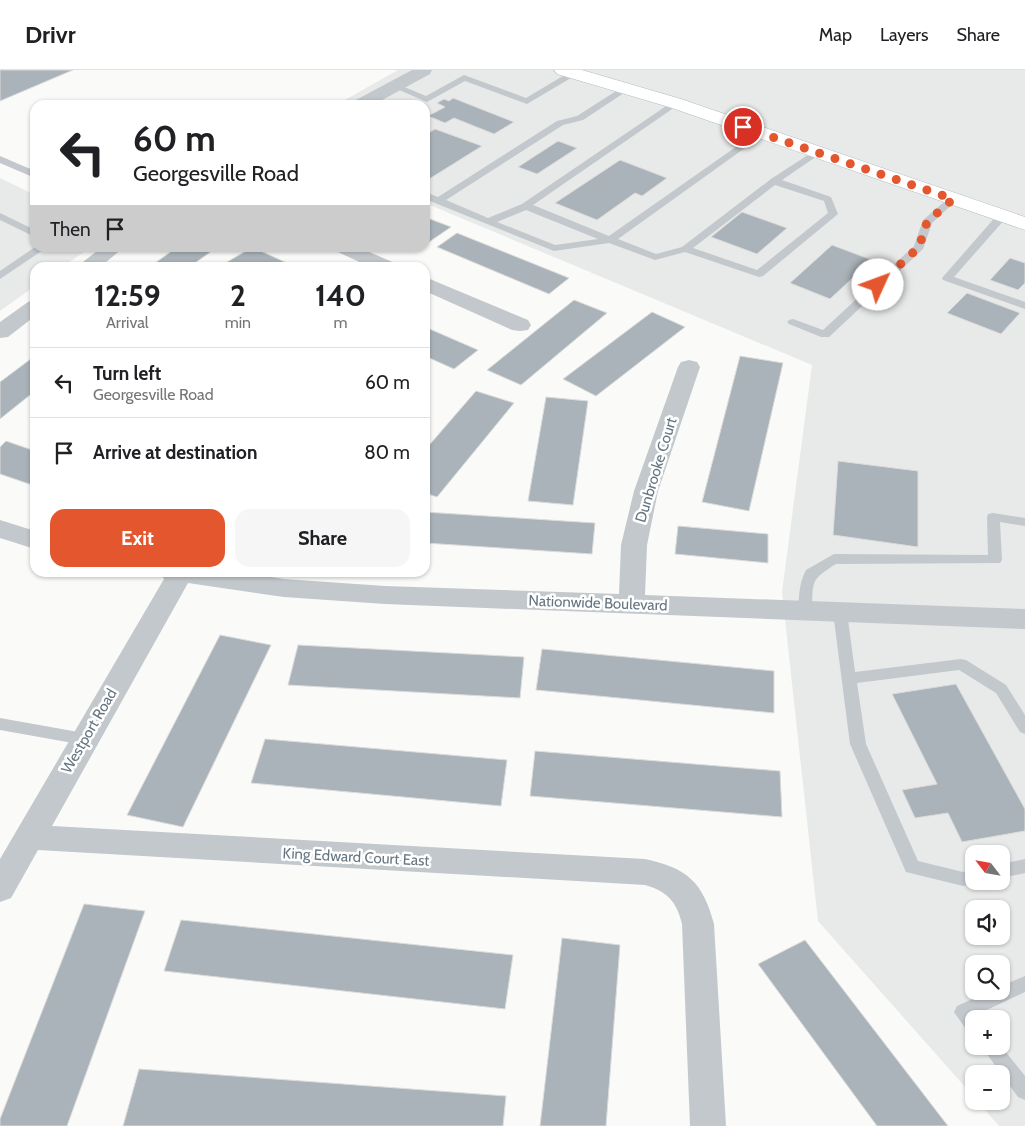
<!DOCTYPE html>
<meta charset="utf-8">
<style>
body{margin:0;font-family:Cabin,sans-serif;background:#f6f6f6;color:#202124;height:100vh;display:flex;flex-direction:column;font-size:19px;white-space:nowrap}
*{box-sizing:border-box;margin:0}
p{font-size:16px;color:#757577}
.icon{flex:none;width:28px;height:28px;fill:none;stroke:currentColor;stroke-width:2;stroke-linecap:round;stroke-linejoin:round}
.map{position:relative;flex:1;overflow:hidden}
.side{position:absolute;left:30px;top:192px;width:400px;height:315px;display:flex;flex-direction:column;background:#fff;border-radius:15px;box-shadow:0 1px 4px #0004}
.side>*{flex:none}
.guide{position:absolute;left:30px;top:30px;width:400px;height:152px;border-radius:15px;box-shadow:0 1px 4px #0004;background:#fff;color:#202124;overflow:hidden}
.needle{width:32px;rotate:301deg}
.tools{position:absolute;left:965px;top:775px;display:grid;gap:10px}
.tools a{display:grid;place-items:center;width:45px;height:45px;border-radius:10px;background:#fff;box-shadow:0 1px 4px #0004;font-size:25px}
.pin{position:absolute;display:grid;place-items:center;width:42px;height:42px;color:#fff;margin:-21px;border:2px solid #fff;border-radius:50%;box-shadow:0 1px 5px #0007}
.me{position:absolute;width:55px;margin:-28px;rotate:47deg;stroke-linejoin:round;filter:drop-shadow(0 0 4px #0008)}
.turn{display:flex;align-items:center;gap:18px;height:105px;padding:0 20px;font-size:22px}
.turn .icon{width:65px;height:65px;stroke-width:2.5}
.turn b{display:block;font-size:35px;line-height:42px}
.then{display:flex;align-items:center;height:48px;padding:0 20px;background:#0003;gap:10px;font-size:19px}
.eta{display:flex;justify-content:space-evenly;align-items:center;height:85px;text-align:center}
.eta b{font-size:30px;font-weight:800;line-height:35px}
.cta{display:flex;gap:10px;margin-top:auto;padding:10px 20px}
.cta a{flex:1;height:58px;border-radius:15px;background:#e4572e;color:#fff;font-size:20px;font-weight:800;line-height:58px;text-align:center}
.cta a+a{background:#f6f6f6;color:#202124}
ul{padding:0;list-style:none}
li{display:flex;align-items:center;gap:15px;height:70px;padding:0 20px;border-top:1px solid #e0e0e0}
li div{flex:1}
li b{display:block;font-size:19px}
li em{font-style:normal}
header{display:flex;align-items:center;gap:30px;box-sizing:border-box;height:70px;padding:0 25px;background:#fff;border-bottom:1px solid #e0e0e0}
header strong{font-size:24px}
nav{display:flex;gap:28px;margin-inline-start:auto;font-size:18px}
.map>svg:first-child{display:block}
.built{fill:#e8e9e9;fill-rule:evenodd}
.building{fill:#aab3b9;stroke:#dcdcda}
.lines{fill:none;stroke-linecap:round;stroke-linejoin:round}
.secondary-casing{stroke:#b3babf;stroke-width:1}
.service{fill:#c3c8cc;fill-rule:evenodd}
.minor{fill:#c3c8cc;fill-rule:evenodd}
.secondary{fill:#fff;fill-rule:evenodd}
.route{stroke:#e4572e;stroke-width:9;stroke-dasharray:0 16.2}
.labels{text-anchor:middle;stroke-width:5;stroke-linejoin:round;paint-order:stroke}
.street-label{font-size:15px;fill:#657683;stroke:#fff}
</style>
<header>
<strong>Drivr</strong>
<nav><a>Map</a><a>Layers</a><a>Share</a></nav>
</header>
<div class="map">
<svg width="1025" height="1056" viewBox="0 0 1025 1056">
<rect width="100%" height="100%" fill="#fafaf8"/>
<!-- built -->
<g class="built">
<path d="M 398,0 L 1025,0 L 1025,1056 L 999,1056 L 977,1031 L 1001,1031 L 1001,1004 L 974,1004 L 974,1027 L 818,851 L 782,522 L 812,295 L 425,133 L 425,35 L 336,35 ZM 974,784 L 1001,784 L 1001,811 L 974,811 ZM 974,839 L 1001,839 L 1001,866 L 974,866 ZM 974,894 L 1001,894 L 1001,921 L 974,921 ZM 974,949 L 1001,949 L 1001,976 L 974,976 Z"/>
<polygon points="0,108 35,125 35,178 90,178 62,197 35,198 35,216 0,241"/>
</g>
<!-- building -->
<g class="building">
<polygon points="0,0 73,0 0,31"/>
<polygon points="453,28 514,52 494,64 454,48 445,53 428,46 445,37 437,33 444,29 449,31"/>
<polygon points="435,59 482,76 426,111 425,65"/>
<polygon points="558,71 577,78 537,104 518,97"/>
<polygon points="620,90 667,108 642,126 635,123 597,150 555,133"/>
<polygon points="742,142 787,158 757,184 711,167"/>
<polygon points="425,147 451,157 429,172 425,170"/>
<polygon points="457,163 569,208 549,224 437,177"/>
<polygon points="832,175 872,190 830,229 790,213"/>
<polygon points="176,178 216,178 188,198 148,198"/>
<polygon points="251,178 254,178 298,198 239,198 227,192"/>
<polygon points="1010,188 1025,193 1025,213 1018,220 990,210"/>
<polygon points="967,223 1020,243 1001,264 947,243"/>
<polygon points="574,230 607,243 521,315 487,300"/>
<polygon points="652,242 685,257 596,326 563,309"/>
<polygon points="425,257 478,280 454,299 425,286"/>
<polygon points="740,286 783,293 749,441 702,432"/>
<polygon points="32,288 35,289 35,321 0,349 0,312"/>
<polygon points="476,321 514,333 437,427 425,423 425,380"/>
<polygon points="546,327 588,331 573,435 528,431"/>
<polygon points="6,371 35,381 35,416 0,404 0,377"/>
<polygon points="838,391 918,401 918,477 833,465"/>
<polygon points="425,442 595,453 592,484 425,473"/>
<polygon points="678,456 768,464 768,493 675,484"/>
<polygon points="220,565 271,575 183,757 127,745"/>
<polygon points="298,575 524,587 520,628 288,615"/>
<polygon points="542,579 774,601 774,643 536,620"/>
<polygon points="956,614 1025,739 1025,761 962,772 948,743 915,748 902,720 937,714 892,624"/>
<polygon points="265,669 507,690 501,736 251,713"/>
<polygon points="535,681 780,701 782,747 530,726"/>
<polygon points="84,834 145,841 67,1056 0,1056 0,1049"/>
<polygon points="181,850 513,885 505,939 164,901"/>
<polygon points="562,868 620,875 606,1056 540,1056"/>
<polygon points="805,870 948,1056 877,1056 758,894"/>
<polygon points="139,999 506,1026 503,1056 123,1056"/>
</g>
<g class="lines">
<!-- secondary casing -->
<g class="secondary-casing">
<polygon id="secondary" points="554,0 582,0 681,29 1025,147 1025,160 669,37 557,4"/>
</g>
<!-- service -->
<g class="service">
<polygon points="573,0 577,3 576,5 527,34 465,11 427,32 390,16 391,14 397,14 426,26 464,5 526,28"/>
<path d="M 624,16 L 628,19 L 627,21 L 583,50 L 563,55 L 446,130 L 488,148 L 522,134 L 675,30 L 679,33 L 678,35 L 533,135 L 609,166 L 760,60 L 763,61 L 763,65 L 618,169 L 656,184 L 682,177 L 771,109 L 817,79 L 820,80 L 820,84 L 782,110 L 831,127 L 838,144 L 763,206 L 759,207 L 685,182 L 655,190 L 609,173 L 554,181 L 425,129 L 425,122 L 438,127 L 557,51 L 577,46 ZM 775,115 L 824,131 L 828,143 L 757,200 L 693,178 ZM 526,140 L 598,169 L 555,175 L 497,152 Z"/>
<polygon points="0,86 35,101 35,108 0,93"/>
<polygon points="953,126 958,129 932,153 923,179 829,267 821,267 789,254 787,252 789,250 793,249 823,260 914,176 923,150 950,127"/>
<polygon points="0,143 35,160 35,167 0,150"/>
<polygon points="1002,143 1006,144 1006,148 954,207 1025,232 1025,239 943,210 942,208 998,144"/>
<polygon points="35,177 46,178 0,209 0,201"/>
<path d="M 993,443 L 1025,448 L 1025,456 L 1000,452 L 1002,490 L 1000,493 L 836,494 C 810,510 813,511 812,541 L 810,545 L 800,545 L 798,541 C 799,526 799,513 806,500 L 834,484 L 988,485 L 987,447 L 988,444 Z"/>
<polygon points="840,537 845,538 847,542 855,602 961,589 966,590 1006,615 1025,645 1025,664 1020,662 996,623 959,600 857,613 866,674 918,791 963,802 974,800 974,811 980,812 963,816 906,802 850,674 833,542 835,538"/>
<polygon points="0,648 84,663 89,665 92,669 89,673 84,675 0,660"/>
<polygon points="1025,789 1025,803 1001,808 1001,794"/>
<polygon points="1025,906 1025,922 976,945 979,949 974,949 974,964 968,962 954,942 957,936 990,921 1001,921 1001,916"/>
<polygon points="981,976 1001,976 1025,1006 1025,1030 1018,1027"/>
</g>
<!-- minor -->
<g class="minor">
<polygon points="412,0 432,0 430,4 373,35 351,35 354,31"/>
<polygon points="101,178 123,178 99,198 75,198"/>
<polygon points="335,178 360,178 397,194 400,198 372,198 338,182"/>
<polygon points="425,207 528,250 531,255 528,260 520,261 512,260 425,221"/>
<polygon points="35,230 35,246 8,267 0,268 0,252 28,232"/>
<path d="M 689,290 L 697,292 L 700,297 L 658,421 L 647,475 L 645,525 L 1025,539 L 1025,559 L 385,534 L 284,527 L 188,513 L 52,756 L 645,789 C 687,798 703,812 714,854 L 726,1056 L 690,1056 L 682,854 C 677,832 667,821 645,815 L 38,780 L 11,828 L 0,832 L 0,789 L 164,509 L 160,502 L 240,502 L 284,509 L 385,516 L 619,524 L 621,475 L 634,421 L 678,297 L 681,292 Z"/>
<polygon points="0,450 35,461 35,479 0,468"/>
</g>
<!-- secondary -->
<use href="#secondary" class="secondary"/>
</g>
<g class="lines">
<!-- route -->
<polyline class="route" points="743,57 953,129 927,152 919,177 878,215"/>
</g>
<g class="labels">
<!-- street labels -->
<g class="street-label">
<text transform="translate(656 400) rotate(-73)" y="5">Dunbrooke Court</text>
<text transform="translate(598 533) rotate(2)" y="5">Nationwide Boulevard</text>
<text transform="translate(89 661) rotate(-60)" y="5">Westport Road</text>
<text transform="translate(356 787) rotate(3)" y="5">King Edward Court East</text>
</g>
</g>
</svg>
<div class="tools">
<a><svg class="needle" viewBox="-14 -14 28 28"><path d="M0-13l5 13h-10z" fill="#e53935"/><path d="M0 13l5-13h-10z" fill="#757577"/></svg></a>
<a><svg class="icon" aria-label="sound" viewBox="0 0 24 24"><path d="M4 9h4l5-4v14l-5-4H4zM17 9q2 3 0 6"/></svg></a>
<a><svg class="icon" aria-label="search" viewBox="0 0 24 24"><circle cx="10" cy="10" r="6"/><path d="M15 15l6 6"/></svg></a>
<a>+</a>
<a>−</a>
</div>
<div class="pin" style="left:743px;top:57px;background:#d93025"><svg class="icon" aria-label="arrive" viewBox="0 0 24 24"><path d="M6 21V4h12l-3 4 3 4H6"/></svg></div>
<svg class="me" style="left:878px;top:215px" viewBox="-20 -20 40 40"><circle r="19" fill="#fff"/><path d="M0-13L10 11 0 6-10 11z" fill="#e4572e"/></svg>
<div class="guide">
<div class="turn"><svg class="icon" aria-label="left" viewBox="0 0 24 24"><path d="M17 20v-9H6M10 6l-5 5 5 5"/></svg><div><b>60 m</b>Georgesville Road</div></div>
<div class="then">Then<svg class="icon" aria-label="arrive" viewBox="0 0 24 24"><path d="M6 21V4h12l-3 4 3 4H6"/></svg></div>
</div>
<section class="side">
<div class="eta">
<div><b>12:59</b><p>Arrival</p></div>
<div><b>2</b><p>min</p></div>
<div><b>140</b><p>m</p></div>
</div>
<ul>
<li><svg class="icon" aria-label="left" viewBox="0 0 24 24"><path d="M17 20v-9H6M10 6l-5 5 5 5"/></svg><div><b>Turn left</b><p>Georgesville Road</p></div><em>60 m</em></li>
<li><svg class="icon" aria-label="arrive" viewBox="0 0 24 24"><path d="M6 21V4h12l-3 4 3 4H6"/></svg><div><b>Arrive at destination</b></div><em>80 m</em></li>
</ul>
<div class="cta"><a>Exit</a><a>Share</a></div>
</section>
</div>
